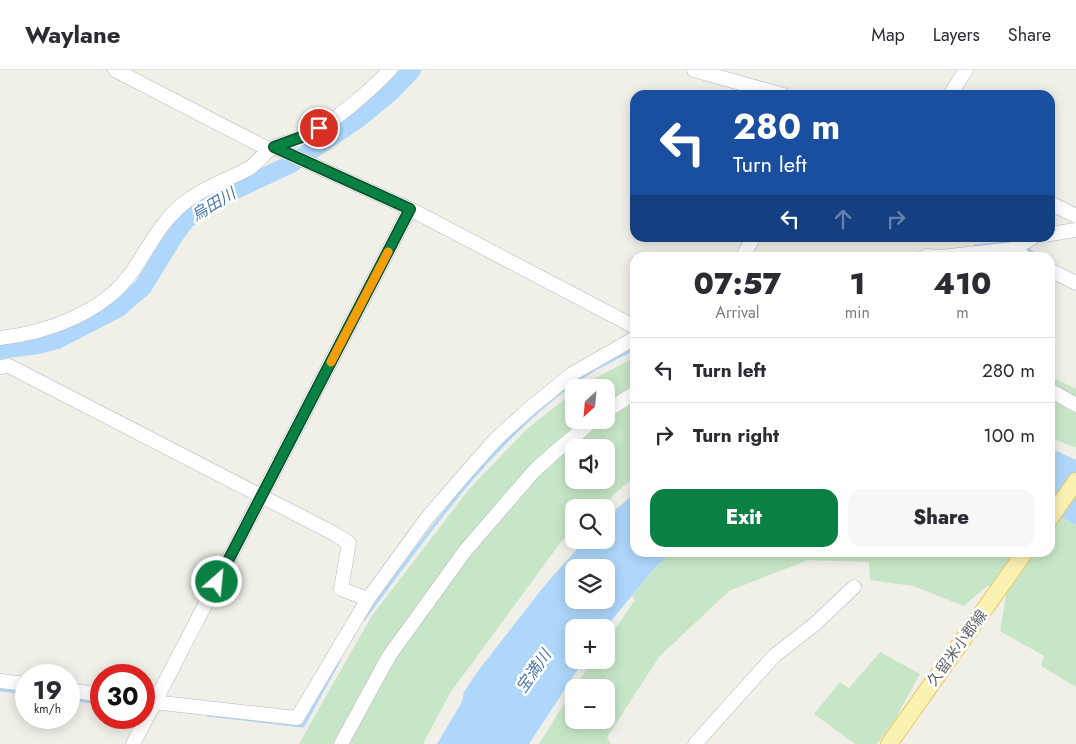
<!DOCTYPE html>
<meta charset="utf-8">
<style>
body{margin:0;font-family:Jost,"Noto Sans JP",sans-serif;background:#f7f7f7;color:#2b2b33;height:100vh;display:flex;flex-direction:column;font-size:19px;white-space:nowrap}
*{box-sizing:border-box;margin:0}
p{font-size:16px;color:#7c7c81}
.icon{flex:none;width:28px;height:28px;fill:none;stroke:currentColor;stroke-width:2;stroke-linecap:round;stroke-linejoin:round}
.map{position:relative;flex:1;overflow:hidden}
.side{position:absolute;left:630px;top:182px;width:425px;height:305px;display:flex;flex-direction:column;background:#fff;border-radius:15px;box-shadow:0 2px 12px #0003}
.side>*{flex:none}
.hud{position:absolute;left:630px;top:20px;width:425px;height:152px;border-radius:15px;box-shadow:0 2px 12px #0003;background:#1a4fa0;color:#fff;overflow:hidden}
.needle{width:32px;rotate:206deg}
.controls{position:absolute;left:565px;top:309px;display:grid;gap:10px}
.controls a{display:grid;place-items:center;width:50px;height:50px;border-radius:10px;background:#fff;box-shadow:0 2px 12px #0003;font-size:25px}
.speed{position:absolute;left:15px;top:594px;display:flex;gap:10px;font-size:25px;font-weight:700;text-align:center}
.speed>*{display:grid;place-content:center;width:65px;height:65px;border-radius:50%;background:#fff;box-shadow:0 2px 12px #0003;line-height:1}
.speed small{font-size:12px;font-weight:400}
.speed .limit{border:8px solid #d22;background:#fff;color:#111}
.pin{position:absolute;display:grid;place-items:center;width:42px;height:42px;color:#fff;margin:-21px;border:2px solid #fff;border-radius:50%;box-shadow:0 1px 5px #0007}
.me{position:absolute;width:55px;margin:-28px;rotate:27deg;stroke-linejoin:round;filter:drop-shadow(0 0 4px #0008)}
.turn{display:flex;align-items:center;gap:18px;height:105px;padding:0 20px;font-size:22px}
.turn .icon{width:65px;height:65px;stroke-width:2.5}
.turn b{display:block;font-size:35px;line-height:42px}
.lanes{display:flex;align-items:center;height:48px;padding:0 20px;background:#0003;justify-content:center;gap:25px;direction:ltr}
.lanes .off{opacity:.35}
.eta{display:flex;justify-content:space-evenly;align-items:center;height:85px;text-align:center}
.eta b{font-size:30px;font-weight:800;line-height:35px}
.primary-button{display:flex;gap:10px;margin-top:auto;padding:10px 20px}
.primary-button a{flex:1;height:58px;border-radius:15px;background:#0b8043;color:#fff;font-size:20px;font-weight:800;line-height:58px;text-align:center}
.primary-button a+a{background:#f7f7f7;color:#2b2b33}
ul{padding:0;list-style:none}
li{display:flex;align-items:center;gap:15px;height:65px;padding:0 20px;border-top:1px solid #e1e1e2}
li div{flex:1}
li b{display:block;font-size:19px}
li em{font-style:normal}
header{display:flex;align-items:center;gap:30px;box-sizing:border-box;height:70px;padding:0 25px;background:#fff;border-bottom:1px solid #e1e1e2}
header strong{font-size:24px}
nav{display:flex;gap:28px;margin-inline-start:auto;font-size:18px}
.map>svg:first-child{display:block}
.green{fill:#c7e6c7;fill-rule:evenodd}
.water{fill:#aed7fb;fill-rule:evenodd}
.lines{fill:none;stroke-linecap:round;stroke-linejoin:round}
.stream{stroke:#aed7fb;stroke-width:3}
.river{stroke:#aed7fb;stroke-width:18}
.minor-casing{stroke:#b5b8bc;stroke-width:15}
.major-casing{stroke:#ebc967;stroke-width:18}
.minor{stroke:#fff;stroke-width:14}
.major{stroke:#fbf1b3;stroke-width:16}
.route-casing{stroke:#07532c;stroke-width:12}
.route{stroke:#0b8043;stroke-width:9}
.slow{stroke:#f59e0b;stroke-width:9}
.labels{text-anchor:middle;stroke-width:5;stroke-linejoin:round;paint-order:stroke}
.street-label{font-size:15px;fill:#5f6367;stroke:#fff}
.water-label{font-size:16px;font-style:italic;fill:#4a78ae;stroke:#fff}
</style>
<header>
<strong>Waylane</strong>
<nav><a>Map</a><a>Layers</a><a>Share</a></nav>
</header>
<div class="map">
<svg width="1076" height="674" viewBox="0 0 1076 674">
<rect width="100%" height="100%" fill="#f0efe8"/>
<!-- green -->
<g class="green">
<path d="M 635,287 L 635,406 L 600,437 L 574,438 L 574,461 L 561,472 L 450,623 L 423,674 L 299,674 L 371,547 L 470,418 L 528,358 L 574,322 L 574,350 L 606,350 L 606,318 L 579,317 ZM 574,378 L 606,378 L 606,410 L 574,410 Z"/>
<polygon points="1050,306 1076,319 1076,378 1050,367"/>
<polygon points="1050,441 1076,455 1076,617 1041,596 1044,586 1000,561 1006,526 988,515 964,536 913,516 870,510 869,492 808,490 729,521 659,587 607,667 611,674 539,674 574,618 574,650 606,650 606,618 574,617 594,590 606,590 606,572 635,530 632,526 653,500 670,483 1050,482"/>
<polygon points="880,582 920,604 894,651 877,674 855,674 814,644 840,612 849,618"/>
</g>
<!-- water -->
<g class="water">
<polygon points="1050,378 1076,390 1076,455 1050,441"/>
<path d="M 635,423 L 635,482 L 670,483 L 653,500 L 606,557 L 574,558 L 574,590 L 584,590 L 529,674 L 437,674 L 462,632 L 464,622 L 478,601 L 545,515 L 585,470 L 606,470 L 606,448 ZM 574,498 L 606,498 L 606,530 L 574,530 Z"/>
</g>
<g class="lines">
<!-- stream -->
<g class="stream">
<polyline points="975,176 1015,172"/>
<polyline points="1025,177 1040,188"/>
<path d="M 364,549 C 426,466 485,379 569,316 C 589,301 612,290 635,279"/>
<polyline points="0,620 26,623"/>
<polyline points="69,629 101,633"/>
<polyline points="207,645 303,656 339,591"/>
</g>
<!-- river -->
<polyline class="river" points="0,280 38,275 57,270 119,238 143,217 175,165 186,150 223,126 291,94 357,50 391,22 412,0"/>
<!-- minor casing -->
<g class="minor-casing">
<g id="minor">
<polyline points="115,0 270,80"/>
<polyline points="694,0 783,25"/>
<polyline points="950,25 966,0"/>
<polyline points="274,77 410,139 635,257"/>
<polyline points="1050,133 1076,146"/>
<polyline points="1050,164 1076,160"/>
<polyline points="1010,187 1013,179 1032,168"/>
<polyline points="742,188 753,168"/>
<polyline points="923,188 927,186 941,187 1013,179 1026,188"/>
<polyline points="1050,200 1076,213"/>
<path d="M 0,268 C 47,263 104,242 132,202 C 150,176 163,146 191,128 C 208,116 229,109 248,99 C 258,93 264,82 274,77 C 286,72 299,70 310,64 C 335,51 370,21 390,0"/>
<polyline points="0,297 9,296 333,463 349,473 341,519 368,529"/>
<polyline points="1050,320 1076,335"/>
<polyline points="606,341 635,323"/>
<polyline points="0,611 26,614"/>
<polyline points="69,620 101,625"/>
<polyline points="144,631 297,648 368,529 427,448 465,404 496,369 529,339 572,304 635,268"/>
<polyline points="133,674 410,139"/>
<polyline points="341,674 389,586 465,481 534,401 555,382 594,350"/>
<polyline points="695,674 774,586 815,554 854,517"/>
</g>
</g>
<!-- major casing -->
<g class="major-casing">
<g id="major">
<polyline points="1050,448 1076,411"/>
<polyline points="889,674 1025,482"/>
</g>
</g>
<!-- minor -->
<use href="#minor" class="minor"/>
<!-- major -->
<use href="#major" class="major"/>
</g>
<g class="lines">
<!-- route casing -->
<g class="route-casing">
<polyline id="route" points="217,512 410,139 274,77 310,64 319,58"/>
</g>
<!-- route -->
<use href="#route" class="route"/>
<!-- slow -->
<polyline class="slow" points="331,292 388,182"/>
</g>
<g class="labels">
<!-- street labels -->
<g class="street-label">
<text transform="translate(957 578) rotate(-54)" y="5">久留米小郡線</text>
</g>
<!-- water labels -->
<g class="water-label">
<text transform="translate(213 134) rotate(-31)" y="6">烏田川</text>
<text transform="translate(533 601) rotate(-55)" y="6">宝満川</text>
</g>
</g>
</svg>
<div class="controls">
<a><svg class="needle" viewBox="-14 -14 28 28"><path d="M0-13l5 13h-10z" fill="#e53935"/><path d="M0 13l5-13h-10z" fill="#7c7c81"/></svg></a>
<a><svg class="icon" aria-label="sound" viewBox="0 0 24 24"><path d="M4 9h4l5-4v14l-5-4H4zM17 9q2 3 0 6"/></svg></a>
<a><svg class="icon" aria-label="search" viewBox="0 0 24 24"><circle cx="10" cy="10" r="6"/><path d="M15 15l6 6"/></svg></a>
<a><svg class="icon" aria-label="layers" viewBox="0 0 24 24"><path d="M12 4l9 5-9 5-9-5zM3 14l9 5 9-5"/></svg></a>
<a>+</a>
<a>−</a>
</div>
<div class="speed"><div>19<small>km/h</small></div><div class="limit">30</div></div>
<div class="pin" style="left:319px;top:58px;background:#d93025"><svg class="icon" aria-label="arrive" viewBox="0 0 24 24"><path d="M6 21V4h12l-3 4 3 4H6"/></svg></div>
<svg class="me" style="left:217px;top:512px" viewBox="-20 -20 40 40"><circle r="17" fill="#0b8043" stroke="#fff" stroke-width="3"/><path d="M0-11L8 9 0 5-8 9z" fill="#fff"/></svg>
<div class="hud">
<div class="turn"><svg class="icon" aria-label="left" viewBox="0 0 24 24"><path d="M17 20v-9H6M10 6l-5 5 5 5"/></svg><div><b>280 m</b>Turn left</div></div>
<div class="lanes"><svg class="icon" aria-label="left" viewBox="0 0 24 24"><path d="M17 20v-9H6M10 6l-5 5 5 5"/></svg><svg class="icon off" aria-label="ahead" viewBox="0 0 24 24"><path d="M12 20V5M6 11l6-6 6 6"/></svg><svg class="icon off" aria-label="right" viewBox="0 0 24 24"><path d="M7 20v-9h11M14 6l5 5-5 5"/></svg></div>
</div>
<section class="side">
<div class="eta">
<div><b>07:57</b><p>Arrival</p></div>
<div><b>1</b><p>min</p></div>
<div><b>410</b><p>m</p></div>
</div>
<ul>
<li><svg class="icon" aria-label="left" viewBox="0 0 24 24"><path d="M17 20v-9H6M10 6l-5 5 5 5"/></svg><div><b>Turn left</b></div><em>280 m</em></li>
<li><svg class="icon" aria-label="right" viewBox="0 0 24 24"><path d="M7 20v-9h11M14 6l5 5-5 5"/></svg><div><b>Turn right</b></div><em>100 m</em></li>
</ul>
<div class="primary-button"><a>Exit</a><a>Share</a></div>
</section>
</div>
